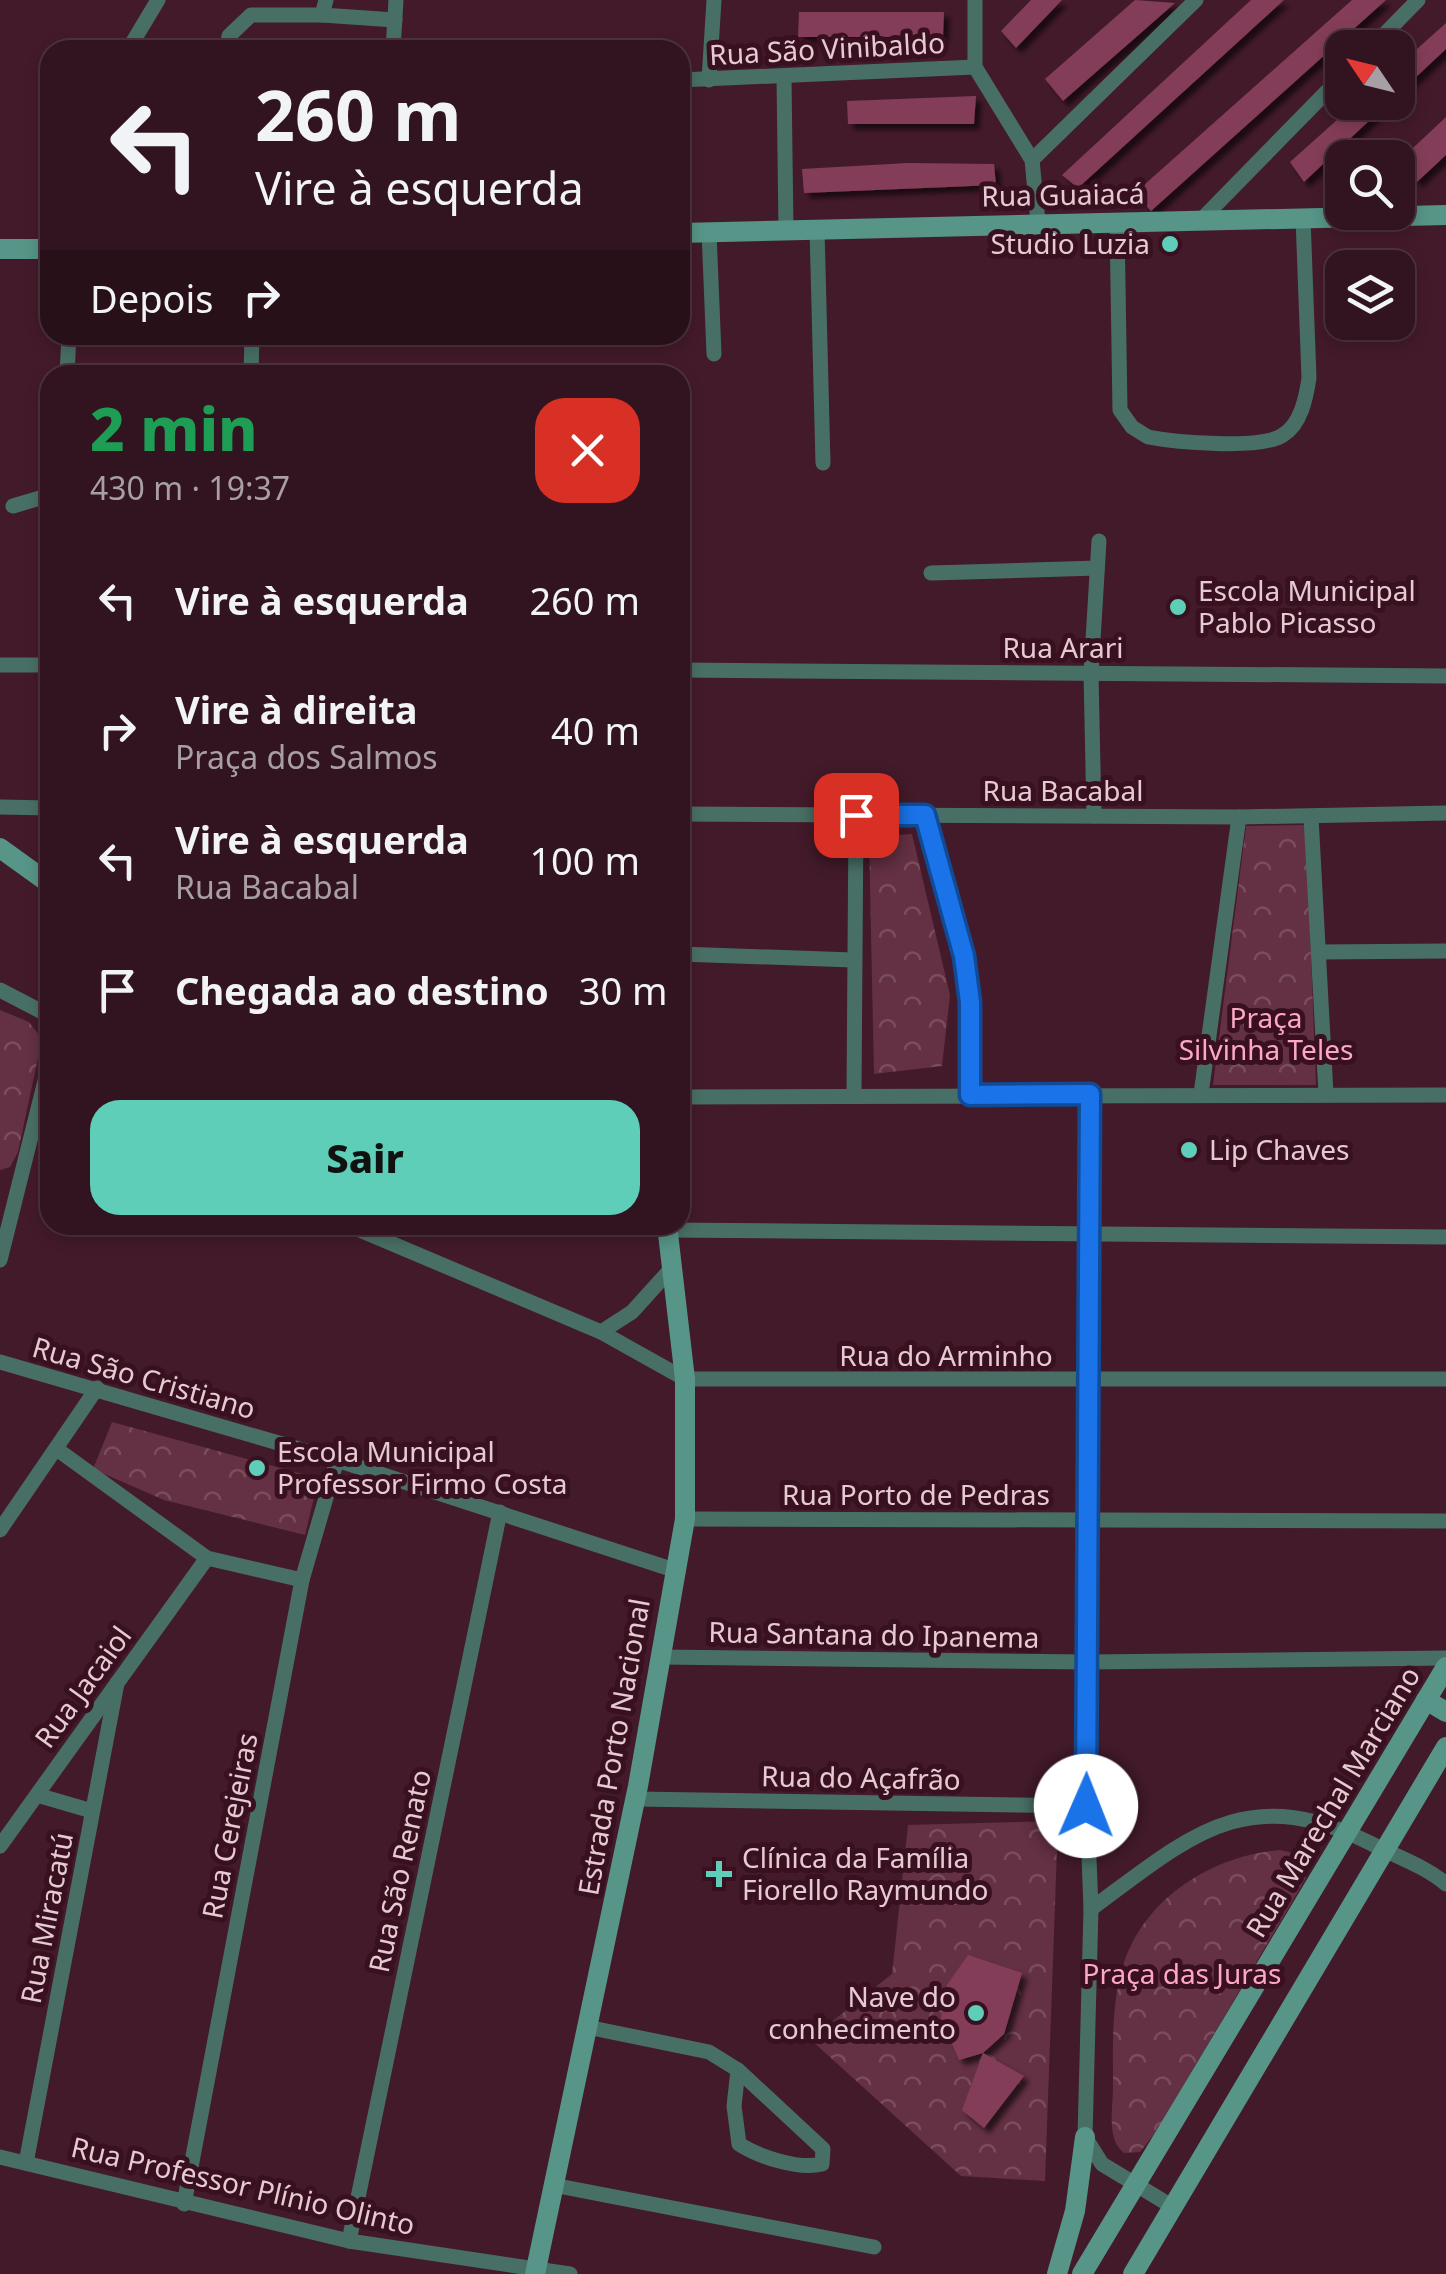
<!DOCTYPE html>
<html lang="pt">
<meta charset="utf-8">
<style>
body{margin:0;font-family:"Noto Sans",sans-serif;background:#3a1d29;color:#f1f3f6;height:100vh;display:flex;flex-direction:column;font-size:38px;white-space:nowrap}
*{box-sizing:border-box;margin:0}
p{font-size:32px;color:#a89ea5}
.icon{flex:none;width:55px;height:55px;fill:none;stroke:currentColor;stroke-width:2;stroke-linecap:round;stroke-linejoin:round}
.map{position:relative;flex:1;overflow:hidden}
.details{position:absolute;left:40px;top:365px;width:650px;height:870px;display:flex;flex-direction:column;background:#321420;border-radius:30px;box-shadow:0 5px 15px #0003,0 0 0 2px #4d333e}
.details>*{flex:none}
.banner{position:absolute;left:40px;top:40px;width:650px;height:305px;border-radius:30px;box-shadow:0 5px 15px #0003,0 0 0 2px #4d333e;background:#321420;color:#f1f3f6;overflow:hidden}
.needle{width:65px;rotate:305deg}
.buttons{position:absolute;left:1325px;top:30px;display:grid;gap:20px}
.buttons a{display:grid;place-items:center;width:90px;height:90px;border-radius:20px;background:#321420;box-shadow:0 5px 15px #0003,0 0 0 2px #4d333e;font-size:50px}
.pin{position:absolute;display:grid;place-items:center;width:85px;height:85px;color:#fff;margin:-42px;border-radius:20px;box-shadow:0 5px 15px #0006}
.me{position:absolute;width:110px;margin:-55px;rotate:1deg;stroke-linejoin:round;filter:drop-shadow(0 0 8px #0008)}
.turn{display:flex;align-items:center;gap:35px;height:210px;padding:0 50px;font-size:45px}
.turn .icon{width:130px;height:130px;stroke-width:2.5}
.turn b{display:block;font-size:70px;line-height:85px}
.then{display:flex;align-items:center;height:95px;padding:0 50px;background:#0003;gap:20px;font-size:38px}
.round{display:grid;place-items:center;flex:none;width:105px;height:105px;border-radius:30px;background:#3a1d29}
.overview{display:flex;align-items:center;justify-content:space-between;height:170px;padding:0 50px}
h1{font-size:60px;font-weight:800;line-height:75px;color:#1e9e55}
.cta{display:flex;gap:20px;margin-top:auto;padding:20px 50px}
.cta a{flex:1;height:115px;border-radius:30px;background:#5eceb8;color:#111;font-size:40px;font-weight:800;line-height:115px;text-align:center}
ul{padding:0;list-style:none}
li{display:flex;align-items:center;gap:30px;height:130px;padding:0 50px}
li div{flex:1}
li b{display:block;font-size:38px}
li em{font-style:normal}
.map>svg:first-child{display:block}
.park{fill:url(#park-crowns)}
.building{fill:#843d58;filter:url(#shadow)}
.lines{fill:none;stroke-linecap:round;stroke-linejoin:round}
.street{stroke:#486f66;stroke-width:15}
.secondary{stroke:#569587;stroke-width:20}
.route-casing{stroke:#114b97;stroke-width:25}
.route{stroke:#1a73e8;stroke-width:18}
.poi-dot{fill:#5eceb8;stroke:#381020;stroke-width:4}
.labels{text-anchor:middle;stroke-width:10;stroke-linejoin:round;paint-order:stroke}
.street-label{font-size:28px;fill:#e6cad2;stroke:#381020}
.poi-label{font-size:28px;fill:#e6cad2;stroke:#381020;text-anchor:start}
.park-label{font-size:28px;fill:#fca7c3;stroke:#381020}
</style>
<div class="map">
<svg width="1446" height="2274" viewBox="0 0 1446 2274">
<defs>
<pattern id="park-crowns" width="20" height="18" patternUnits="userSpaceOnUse" patternTransform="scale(2.5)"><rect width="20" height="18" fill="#643043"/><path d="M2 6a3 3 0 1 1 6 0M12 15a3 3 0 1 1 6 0" fill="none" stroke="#7a4d5d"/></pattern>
<filter id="shadow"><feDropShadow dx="5.5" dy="5.5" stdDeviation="2.5" flood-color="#0009"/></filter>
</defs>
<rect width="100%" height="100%" fill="#431a2a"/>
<!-- park -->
<g class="park">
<polygon points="1306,825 1316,1085 1213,1085 1246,826"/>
<polygon points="912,834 950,995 942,1066 874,1074 869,837"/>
<polygon points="0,1010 29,1022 42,1039 18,1152 10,1167 0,1170"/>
<polygon points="112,1422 302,1474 316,1489 305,1535 164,1500 93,1469"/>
<polygon points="1058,1821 1045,2181 961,2176 810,2039 892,1974 908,1825"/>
<path d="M 1280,1850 L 1306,1856 L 1309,1865 L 1305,1880 L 1156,2132 L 1140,2152 L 1124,2153 C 1106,2139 1113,2108 1113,2088 C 1113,2048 1111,2005 1123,1966 C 1144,1898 1212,1856 1280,1850 Z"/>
</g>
<!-- building -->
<g class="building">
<polygon points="1031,0 1062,0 1016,48 1001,31"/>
<polygon points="1135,0 1175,3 1063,101 1045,79"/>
<polygon points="1251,0 1284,0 1078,188 1062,175"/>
<polygon points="1352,0 1386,0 1151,211 1135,193"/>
<polygon points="799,12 944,12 943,37 798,37"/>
<polygon points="1446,23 1446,49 1398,94 1398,66"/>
<polygon points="976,96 974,124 848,124 847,101"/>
<polygon points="1357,102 1389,102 1304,182 1290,162"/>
<polygon points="1446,117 1446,155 1417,182 1398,162"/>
<polygon points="908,163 994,164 996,185 804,193 802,169"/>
<polygon points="968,1955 1022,1973 1004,2034 983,2053 959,2060 941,2018 947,1985"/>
<polygon points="983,2053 1024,2076 984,2128 962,2110"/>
</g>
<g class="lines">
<!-- street -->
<g class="street">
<polyline points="975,0 975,67 1032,160 1038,222"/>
<polyline points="322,15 395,20"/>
<polyline points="1371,48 1418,0"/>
<polyline points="128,50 158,0"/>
<polyline points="226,50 229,36 251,15 322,15 326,0"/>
<polyline points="393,50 396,0"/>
<polyline points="784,78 786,230"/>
<polyline points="680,80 975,67"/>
<polyline points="709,80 714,0"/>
<polyline points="1032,160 1196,0"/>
<polyline points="1201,220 1342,76"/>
<path d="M 1117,222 L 1120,410 L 1132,427 L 1148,437 C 1174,442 1261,450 1283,435 C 1301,424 1306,398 1309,378 L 1303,218"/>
<polyline points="817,229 823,463"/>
<polyline points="709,232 714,354"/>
<polyline points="67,375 69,335"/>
<polyline points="251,375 252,335"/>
<polyline points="13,506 50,495"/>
<polyline points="931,573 1097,568"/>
<polyline points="0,665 50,665"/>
<polyline points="680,670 1446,676"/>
<polyline points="0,807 50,808"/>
<polyline points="680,814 1239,817 1446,813"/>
<polyline points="925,815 964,956 971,1002 970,1095"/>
<polyline points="1094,816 1091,673 1099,541"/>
<polyline points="1311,817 1326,1094"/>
<polyline points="1319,952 1446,951"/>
<polyline points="680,954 853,960"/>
<polyline points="0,990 50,1016"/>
<polyline points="1090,1094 1087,1806 1091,1909 1085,2137 1102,2164 1173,2207"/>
<polyline points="1201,1094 1239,817"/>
<polyline points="854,1096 856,815"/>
<polyline points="680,1097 1446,1095"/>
<polyline points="348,1225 601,1332 685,1379 1446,1379"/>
<polyline points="668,1230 1446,1237"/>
<polyline points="0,1260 50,1061"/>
<polyline points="601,1332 632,1312 670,1270"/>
<polyline points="0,1362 337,1460 674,1570"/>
<polyline points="58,1450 207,1558 302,1580"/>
<polyline points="685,1519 1446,1521"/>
<polyline points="0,1530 97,1388"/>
<polyline points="661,1657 1089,1662 1446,1658"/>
<polyline points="37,1795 92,1811"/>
<polyline points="636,1799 1087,1806"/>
<polyline points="0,1846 207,1558"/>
<path d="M 1091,1909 C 1190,1836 1246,1781 1370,1843 C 1395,1856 1425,1866 1446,1884"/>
<polyline points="587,2027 709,2052 738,2070"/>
<path d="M 738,2070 L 823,2149 L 822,2164 C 799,2170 759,2157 739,2144 L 734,2106 Z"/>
<polyline points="0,2157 349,2241 570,2274"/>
<polyline points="26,2163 117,1683"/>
<polyline points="553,2185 874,2247"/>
<polyline points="184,2204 302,1580 337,1460"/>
<polyline points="349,2241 500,1512"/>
</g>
<!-- secondary -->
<g class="secondary">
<polyline points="680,233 1446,215"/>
<polyline points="0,249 50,249"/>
<polyline points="0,848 50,884"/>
<polyline points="1426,1700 1446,1712"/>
<polyline points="535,2274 638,1786 685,1519 685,1379 667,1225"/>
<polyline points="1057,2274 1075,2211 1085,2137"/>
<polyline points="1082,2274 1446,1667"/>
<polyline points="1133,2274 1446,1747"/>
</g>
</g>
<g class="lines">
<!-- route casing -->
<g class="route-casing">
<polyline id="route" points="856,815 925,815 964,956 970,1002 970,1095 1090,1094 1086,1806"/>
</g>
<!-- route -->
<use href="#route" class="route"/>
</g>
<!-- markers -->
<g class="poi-dot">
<circle cx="1170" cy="244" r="10"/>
<circle cx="1178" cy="607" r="10"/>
<circle cx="1189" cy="1150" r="10"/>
<circle cx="257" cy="1468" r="10"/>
<path d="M714 1859h10v10h10v10h-10v10h-10v-10h-10v-10h10z"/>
<circle cx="976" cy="2013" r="10"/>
</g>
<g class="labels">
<!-- street labels -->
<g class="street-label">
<text transform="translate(827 49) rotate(-3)" y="10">Rua São Vinibaldo</text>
<text transform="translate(1063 195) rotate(-1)" y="10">Rua Guaiacá</text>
<text x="1063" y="658">Rua Arari</text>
<text x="1063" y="801">Rua Bacabal</text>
<text x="946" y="1366">Rua do Arminho</text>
<text transform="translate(144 1378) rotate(16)" y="10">Rua São Cristiano</text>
<text x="916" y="1505">Rua Porto de Pedras</text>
<text transform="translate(874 1635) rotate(1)" y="10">Rua Santana do Ipanema</text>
<text transform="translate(83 1687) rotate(-54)" y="10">Rua Jacaiol</text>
<text transform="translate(614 1747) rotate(-80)" y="10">Estrada Porto Nacional</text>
<text transform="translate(861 1778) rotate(1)" y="10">Rua do Açafrão</text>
<text transform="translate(1333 1802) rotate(-59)" y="10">Rua Marechal Marciano</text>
<text transform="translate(230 1826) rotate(-79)" y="10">Rua Cerejeiras</text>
<text transform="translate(400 1871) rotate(-78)" y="10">Rua São Renato</text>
<text transform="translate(47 1918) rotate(-79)" y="10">Rua Miracatú</text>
<text transform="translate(243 2186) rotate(13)" y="10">Rua Professor Plínio Olinto</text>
</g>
<!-- poi labels -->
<g class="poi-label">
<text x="1150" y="254" text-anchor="end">Studio Luzia</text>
<text x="1198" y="601">Escola Municipal<tspan x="1198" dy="32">Pablo Picasso</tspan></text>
<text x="1209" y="1160">Lip Chaves</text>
<text x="277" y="1462">Escola Municipal<tspan x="277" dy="32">Professor Firmo Costa</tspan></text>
<text x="742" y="1868">Clínica da Família<tspan x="742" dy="32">Fiorello Raymundo</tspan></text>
<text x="956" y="2007" text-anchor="end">Nave do<tspan x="956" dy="32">conhecimento</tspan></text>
</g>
<!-- park labels -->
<g class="park-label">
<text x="1266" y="1028">Praça<tspan x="1266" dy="32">Silvinha Teles</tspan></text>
<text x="1182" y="1984">Praça das Juras</text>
</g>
</g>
</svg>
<div class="buttons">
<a><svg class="needle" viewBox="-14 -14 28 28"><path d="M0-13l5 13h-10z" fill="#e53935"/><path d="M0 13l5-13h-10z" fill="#a89ea5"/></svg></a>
<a><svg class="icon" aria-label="search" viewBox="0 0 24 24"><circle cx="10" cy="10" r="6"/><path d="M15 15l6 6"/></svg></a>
<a><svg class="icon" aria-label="layers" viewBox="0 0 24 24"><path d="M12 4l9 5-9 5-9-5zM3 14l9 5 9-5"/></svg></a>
</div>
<div class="pin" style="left:856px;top:815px;background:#d93025"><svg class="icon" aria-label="arrive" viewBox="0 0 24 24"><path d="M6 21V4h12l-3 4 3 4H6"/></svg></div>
<svg class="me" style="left:1086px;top:1806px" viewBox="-20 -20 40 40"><circle r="19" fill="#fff"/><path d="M0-13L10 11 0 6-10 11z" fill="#1a73e8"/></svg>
<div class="banner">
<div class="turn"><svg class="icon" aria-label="left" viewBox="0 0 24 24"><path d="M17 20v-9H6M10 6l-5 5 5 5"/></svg><div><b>260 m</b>Vire à esquerda</div></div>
<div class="then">Depois<svg class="icon" aria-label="right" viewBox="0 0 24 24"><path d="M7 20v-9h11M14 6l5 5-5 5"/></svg></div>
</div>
<section class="details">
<div class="overview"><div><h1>2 min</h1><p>430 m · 19:37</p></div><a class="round" style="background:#d93025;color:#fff"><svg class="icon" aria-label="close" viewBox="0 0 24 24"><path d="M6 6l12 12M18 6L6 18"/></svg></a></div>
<ul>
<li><svg class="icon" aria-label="left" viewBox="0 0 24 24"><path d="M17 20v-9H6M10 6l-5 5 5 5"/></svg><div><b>Vire à esquerda</b></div><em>260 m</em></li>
<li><svg class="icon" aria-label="right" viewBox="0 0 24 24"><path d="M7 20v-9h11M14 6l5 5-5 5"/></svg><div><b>Vire à direita</b><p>Praça dos Salmos</p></div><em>40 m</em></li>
<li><svg class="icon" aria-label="left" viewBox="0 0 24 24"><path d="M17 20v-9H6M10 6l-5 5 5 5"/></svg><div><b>Vire à esquerda</b><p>Rua Bacabal</p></div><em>100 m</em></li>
<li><svg class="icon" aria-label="arrive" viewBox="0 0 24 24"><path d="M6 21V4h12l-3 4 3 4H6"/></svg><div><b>Chegada ao destino</b></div><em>30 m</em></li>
</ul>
<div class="cta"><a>Sair</a></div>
</section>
</div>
